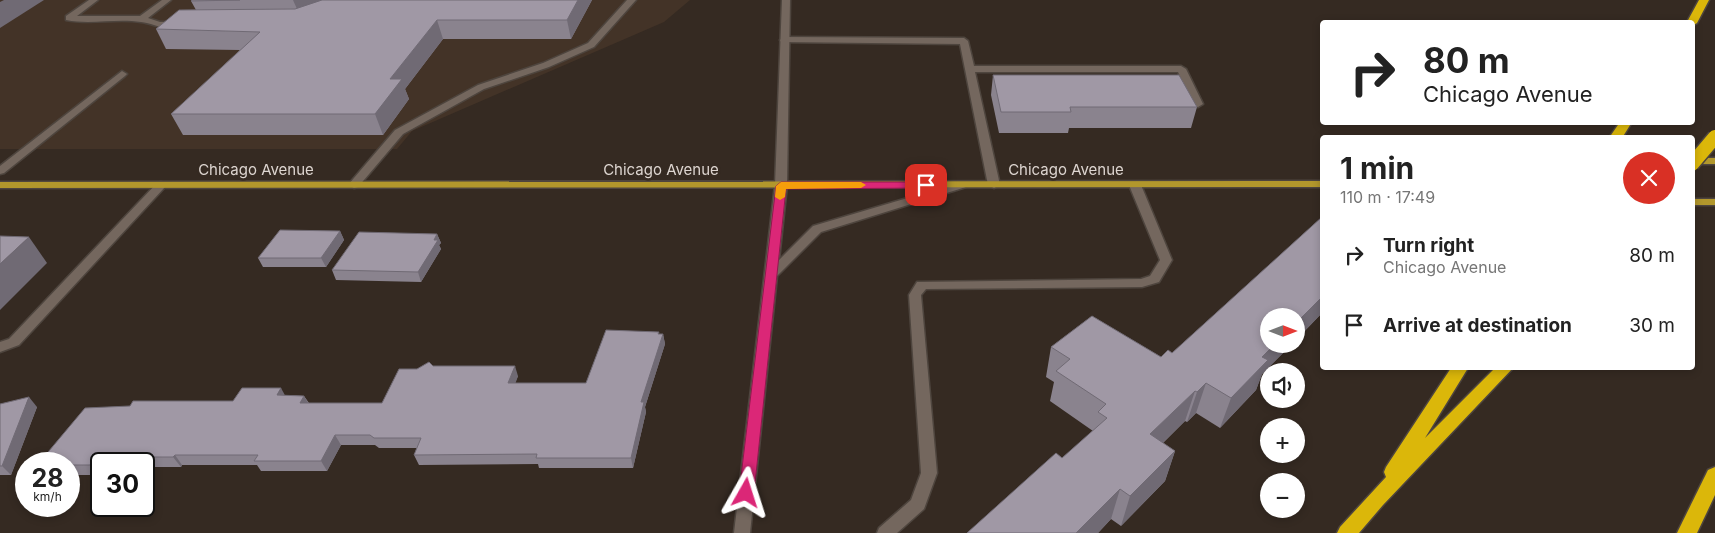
<!DOCTYPE html>
<meta charset="utf-8">
<style>
body{margin:0;font-family:Inter,sans-serif;background:#f6f6f6;color:#222;height:100vh;display:flex;flex-direction:column;font-size:19px;white-space:nowrap}
*{box-sizing:border-box;margin:0}
p{font-size:16px;color:#767676}
.icon{flex:none;width:28px;height:28px;fill:none;stroke:currentColor;stroke-width:2;stroke-linecap:round;stroke-linejoin:round}
.map{position:relative;flex:1;overflow:hidden}
.panel{position:absolute;left:1320px;top:135px;width:375px;height:235px;display:flex;flex-direction:column;background:#fff;border-radius:5px;box-shadow:0 2px 8px #0003}
.panel>*{flex:none}
.banner{position:absolute;left:1320px;top:20px;width:375px;height:105px;border-radius:5px;box-shadow:0 2px 8px #0003;background:#fff;color:#222;overflow:hidden}
.needle{width:32px;rotate:90deg}
.tools{position:absolute;left:1260px;top:308px;display:grid;gap:10px}
.tools a{display:grid;place-items:center;width:45px;height:45px;border-radius:50%;background:#fff;box-shadow:0 2px 8px #0003;font-size:25px}
.speed{position:absolute;left:15px;top:452px;display:flex;gap:10px;font-size:25px;font-weight:700;text-align:center}
.speed>*{display:grid;place-content:center;width:65px;height:65px;border-radius:50%;background:#fff;box-shadow:0 2px 8px #0003;line-height:1}
.speed small{font-size:12px;font-weight:400}
.speed .limit{border:2px solid #111;border-radius:8px;background:#fff;color:#111}
.pin{position:absolute;display:grid;place-items:center;width:42px;height:42px;color:#fff;margin:-21px;border-radius:10px;box-shadow:0 2px 8px #0006}
.me{position:absolute;width:55px;margin:-28px;rotate:6deg;stroke-linejoin:round;filter:drop-shadow(0 0 4px #0008)}
.turn{display:flex;align-items:center;gap:18px;height:105px;padding:0 20px;font-size:22px}
.turn .icon{width:65px;height:65px;stroke-width:2.5}
.turn b{display:block;font-size:35px;line-height:42px}
.round{display:grid;place-items:center;flex:none;width:52px;height:52px;border-radius:26px;background:#f6f6f6}
.headline{display:flex;align-items:center;justify-content:space-between;height:85px;padding:0 20px}
h1{font-size:30px;font-weight:700;line-height:38px}
ul{padding:0;list-style:none}
li{display:flex;align-items:center;gap:15px;height:70px;padding:0 20px}
li div{flex:1}
li b{display:block;font-size:19px}
li em{font-style:normal}
.map>svg:first-child{display:block}
.built{fill:#433327}
.lines{fill:none;stroke-linecap:round;stroke-linejoin:round}
.lane-casing{stroke:#4e453e;stroke-width:3}
.street-casing{stroke:#4e453e;stroke-width:3}
.primary-casing{stroke:#4e453e;stroke-width:3}
.highway-casing{stroke:#4e453e;stroke-width:3}
.lane{fill:#74675e;fill-rule:evenodd}
.street{fill:#74675e;fill-rule:evenodd}
.primary{fill:#b2972c;fill-rule:evenodd}
.highway{fill:#dbb70a;fill-rule:evenodd}
.highway-bridge-far1-casing{stroke:#4e453e;stroke-width:13;stroke-linecap:butt}
.highway-bridge-casing{stroke:#4e453e;stroke-width:17;stroke-linecap:butt}
.highway-bridge-far1{stroke:#dbb70a;stroke-width:11}
.highway-bridge{stroke:#dbb70a;stroke-width:14}
.wall{fill:#8a838e}
.shaded-wall{fill:#706a74}
.building{fill:#a098a5;stroke:#706a74}
.route{fill:#db2777;stroke:#8e194d}
.slow{fill:#f59e0b}
.labels{text-anchor:middle;stroke-width:5;stroke-linejoin:round;paint-order:stroke}
.street-label{font-size:15px;fill:#ddd5d0;stroke:#352a22}
</style>
<div class="map">
<svg width="1715" height="533" viewBox="0 0 1715 533">
<rect width="100%" height="100%" fill="#352a22"/>
<!-- built -->
<polygon class="built" points="0,0 690,0 664,22 412,131 397,149 0,149"/>
<g class="lines">
<!-- lane casing -->
<g class="lane-casing">
<g id="lane">
<path d="M 89,0 L 98,0 L 77,16 L 140,16 L 162,0 L 171,0 L 148,18 L 160,22 L 178,22 L 182,25 C 171,34 153,23 141,22 C 116,18 91,25 66,20 L 66,16 Z"/>
<polygon points="627,0 636,0 594,47 549,67 484,89 403,134 358,187 354,188 348,185 395,130 478,85 543,63 588,43"/>
<polygon points="784,37 964,38 968,41 974,66 1181,66 1186,69 1203,104 1198,107 1194,106 1178,72 975,72 1000,185 994,188 988,185 960,44 781,42 780,40"/>
<polygon points="122,71 127,74 125,76 4,173 0,174 0,166"/>
<polygon points="161,182 165,183 167,185 165,187 19,345 0,352 0,342 9,339 157,183"/>
<polygon points="1135,182 1141,185 1172,260 1159,282 1142,287 926,289 921,295 937,473 924,509 897,533 877,533 879,528 911,500 921,473 909,295 917,282 1141,279 1150,276 1160,260 1129,185"/>
</g>
</g>
<!-- street casing -->
<g class="street-casing">
<polygon id="street" points="782,0 790,0 787,185 779,260 813,226 958,183 966,183 968,185 966,187 821,232 777,276 750,533 734,533 775,185"/>
</g>
<!-- primary casing -->
<g class="primary-casing">
<g id="primary">
<rect x="1692" y="158" width="23" height="6"/>
<polygon points="1322,181 1322,187 0,188 0,182"/>
<rect x="1692" y="199" width="23" height="6"/>
</g>
</g>
<!-- highway casing -->
<g class="highway-casing">
<g id="highway">
<polygon points="1699,0 1709,0 1697,23 1692,26 1692,22 1687,22"/>
<polygon points="1620,122 1632,122 1622,138 1609,138"/>
<polygon points="1451,368 1468,368 1425,438 1495,368 1513,368 1383,505 1359,533 1337,533 1340,527 1386,477 1384,472 1386,467"/>
<polygon points="1715,467 1715,495 1697,533 1677,533 1708,470"/>
</g>
</g>
<!-- lane -->
<use href="#lane" class="lane"/>
<!-- street -->
<use href="#street" class="street"/>
<!-- primary -->
<use href="#primary" class="primary"/>
<!-- highway -->
<use href="#highway" class="highway"/>
<!-- highway-bridge-far1 casing -->
<g class="highway-bridge-far1-casing">
<polyline id="highway-bridge-far1" points="1714,139 1715,137"/>
</g>
<!-- highway-bridge casing -->
<g class="highway-bridge-casing">
<polyline id="highway-bridge" points="1692,164 1715,137"/>
</g>
<!-- highway-bridge-far1 -->
<use href="#highway-bridge-far1" class="highway-bridge-far1"/>
<!-- highway-bridge -->
<use href="#highway-bridge" class="highway-bridge"/>
</g>
<!-- wall -->
<g class="wall">
<polygon points="192,0 592,0 571,39 443,39 405,89 409,99 383,135 183,135 171,114 240,50 166,49 156,29 196,10 191,1"/>
<polygon points="993,75 1197,107 1191,128 1069,128 1068,133 999,133 991,95"/>
<polygon points="1322,217 1322,313 1296,340 1296,316 1269,316 1269,344 1292,344 1262,374 1256,390 1220,428 1196,413 1187,422 1185,421 1163,443 1175,451 1165,481 1121,526 1111,519 1098,533 967,533 1056,453 1062,458 1093,431 1050,401 1054,382 1046,377 1051,347 1092,316 1161,357 1168,350 1172,353"/>
<polygon points="340,231 344,240 326,267 263,267 258,258"/>
<polygon points="437,234 441,243 439,245 441,249 421,282 336,280 332,270"/>
<polygon points="659,334 663,334 665,344 645,407 646,412 633,468 539,468 538,464 419,465 414,455 417,448 379,448 375,445 341,445 327,471 261,471 257,465 182,465 181,467 144,467 144,464 101,464 101,471 98,475 69,475 69,464 233,401 285,395 304,396 309,403 382,403 417,369 433,366 518,376 515,383 586,383"/>
<polygon points="0,404 37,407 11,475 0,475"/>
</g>
<!-- shaded-wall -->
<g class="shaded-wall">
<polygon points="4,0 44,0 0,28 0,2"/>
<polygon points="293,0 336,0 301,18"/>
<polygon points="578,0 592,0 571,39 567,20"/>
<polygon points="437,20 443,39 405,89 409,99 383,135 375,114 390,79"/>
<polygon points="340,231 344,240 326,267 321,258"/>
<polygon points="437,234 441,243 439,245 441,249 421,282 418,272"/>
<polygon points="29,237 47,263 0,310 0,264"/>
<polygon points="1322,297 1322,313 1296,340 1296,323"/>
<polygon points="663,334 665,344 645,407 646,412 633,468 631,458 641,402"/>
<polygon points="1275,344 1292,344 1262,374 1256,390 1220,428 1231,398 1262,357"/>
<polygon points="515,366 518,376 512,393 508,383"/>
<polygon points="1206,383 1196,413 1187,422 1197,392"/>
<polygon points="281,388 287,399 277,395"/>
<polygon points="1195,391 1185,421 1141,464 1150,434"/>
<polygon points="304,396 310,406 300,403"/>
<polygon points="29,397 37,407 11,475 2,466"/>
<polygon points="335,435 341,445 327,471 321,461"/>
<polygon points="1175,451 1165,481 1121,526 1130,496"/>
<polygon points="175,455 182,465 181,467 173,457"/>
<polygon points="96,457 101,464 101,471 98,475 90,465"/>
<polygon points="1120,489 1111,519 1098,533 1076,533"/>
</g>
<!-- building -->
<g class="building">
<polygon points="192,0 240,0 191,1"/>
<polygon points="322,0 578,0 567,20 437,20 390,79 402,79 375,114 171,114 260,32 156,29 179,10 295,9"/>
<polygon points="993,75 1179,75 1197,107 1070,107 1071,112 1001,112"/>
<polygon points="1322,217 1322,297 1296,323 1296,316 1269,316 1269,344 1275,344 1262,357 1268,360 1231,398 1206,383 1197,392 1195,391 1150,434 1175,451 1130,496 1120,489 1076,533 967,533 1056,453 1062,458 1107,418 1098,412 1106,404 1056,371 1070,359 1051,347 1092,316 1161,357 1168,350 1172,353"/>
<polygon points="280,230 340,231 321,258 258,258"/>
<polygon points="359,232 437,234 434,240 438,240 418,272 332,270"/>
<polygon points="0,236 29,237 0,264"/>
<polygon points="606,330 659,332 658,334 663,334 641,402 644,402 631,458 536,458 537,454 414,455 421,438 374,438 370,435 335,435 321,461 254,461 258,455 175,455 173,457 96,457 90,465 69,465 69,464 38,464 85,408 130,406 133,401 233,401 242,388 281,388 277,395 304,396 300,403 382,403 399,369 417,369 429,362 433,366 515,366 508,383 586,383"/>
<polygon points="29,397 2,466 0,466 0,404"/>
</g>
<!-- route -->
<polygon class="route" points="781,182 926,182 931,185 926,188 786,189 754,493 752,498 746,499 741,498 739,493 776,186"/>
<!-- slow -->
<polygon class="slow" points="781,182 861,182 866,185 861,188 786,189 785,197 780,200 775,197 776,186"/>
<g class="labels">
<!-- street labels -->
<g class="street-label">
<text x="256" y="175">Chicago Avenue</text>
<text x="661" y="175">Chicago Avenue</text>
<text x="1066" y="175">Chicago Avenue</text>
</g>
</g>
</svg>
<div class="tools">
<a><svg class="needle" viewBox="-14 -14 28 28"><path d="M0-13l5 13h-10z" fill="#e53935"/><path d="M0 13l5-13h-10z" fill="#767676"/></svg></a>
<a><svg class="icon" aria-label="sound" viewBox="0 0 24 24"><path d="M4 9h4l5-4v14l-5-4H4zM17 9q2 3 0 6"/></svg></a>
<a>+</a>
<a>−</a>
</div>
<div class="speed"><div>28<small>km/h</small></div><div class="limit">30</div></div>
<div class="pin" style="left:926px;top:185px;background:#d93025"><svg class="icon" aria-label="arrive" viewBox="0 0 24 24"><path d="M6 21V4h12l-3 4 3 4H6"/></svg></div>
<svg class="me" style="left:746px;top:493px" viewBox="-20 -20 40 40"><path d="M0-17L14 15 0 8-14 15z" fill="#db2777" stroke="#fff" stroke-width="4"/></svg>
<div class="banner">
<div class="turn"><svg class="icon" aria-label="right" viewBox="0 0 24 24"><path d="M7 20v-9h11M14 6l5 5-5 5"/></svg><div><b>80 m</b>Chicago Avenue</div></div>
</div>
<section class="panel">
<div class="headline"><div><h1>1 min</h1><p>110 m · 17:49</p></div><a class="round" style="background:#d93025;color:#fff"><svg class="icon" aria-label="close" viewBox="0 0 24 24"><path d="M6 6l12 12M18 6L6 18"/></svg></a></div>
<ul>
<li><svg class="icon" aria-label="right" viewBox="0 0 24 24"><path d="M7 20v-9h11M14 6l5 5-5 5"/></svg><div><b>Turn right</b><p>Chicago Avenue</p></div><em>80 m</em></li>
<li><svg class="icon" aria-label="arrive" viewBox="0 0 24 24"><path d="M6 21V4h12l-3 4 3 4H6"/></svg><div><b>Arrive at destination</b></div><em>30 m</em></li>
</ul>
</section>
</div>
